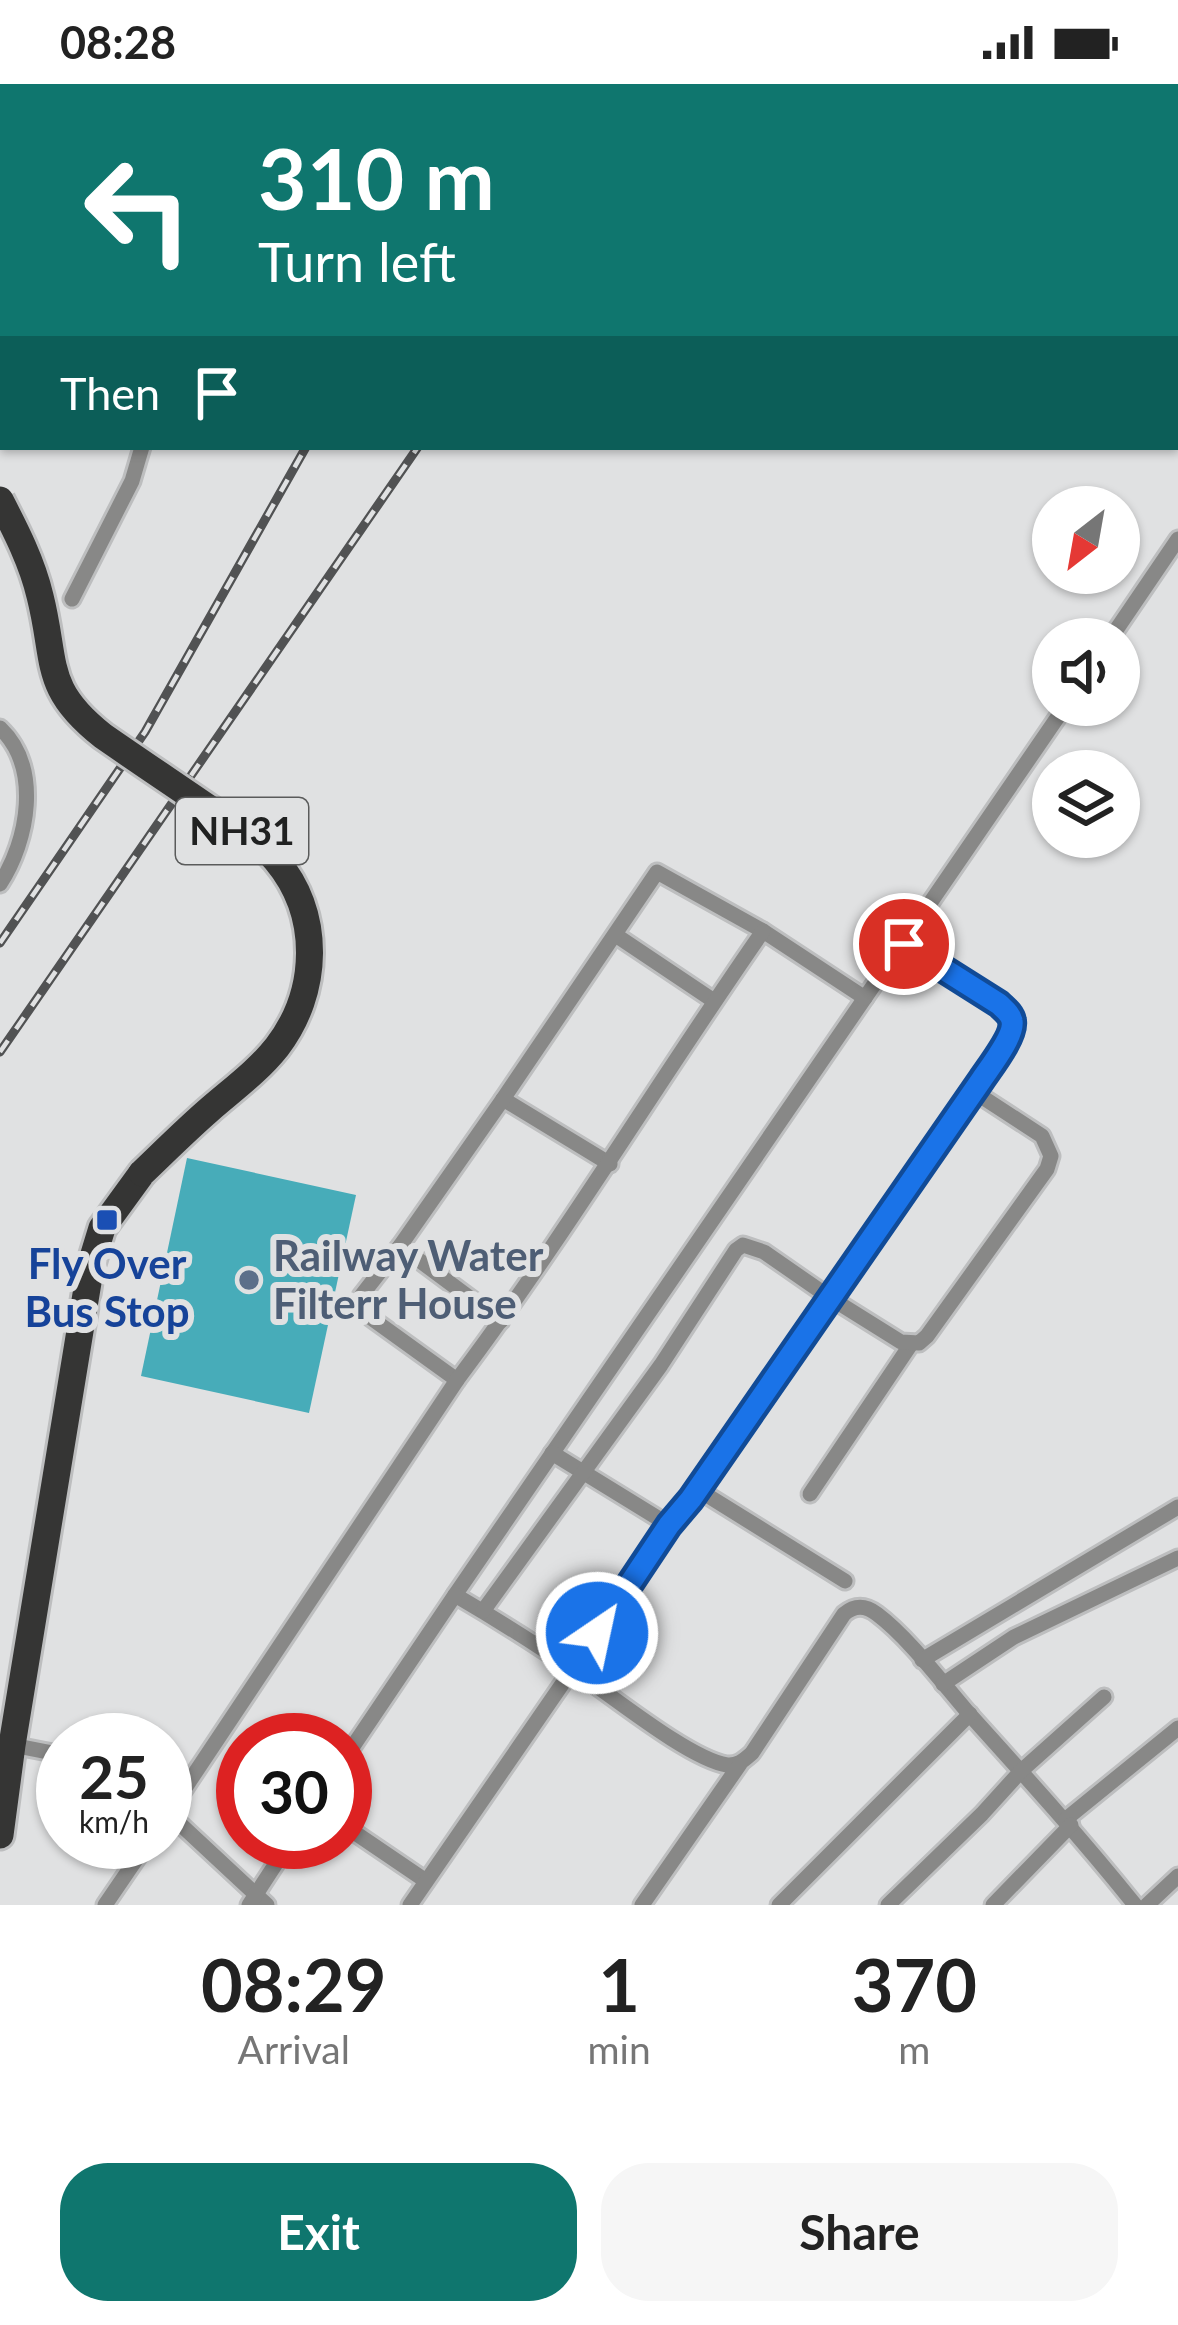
<!DOCTYPE html>
<style>
body{margin:0;font-family:Lato,sans-serif;background:#f6f6f6;color:#222;height:100vh;display:flex;flex-direction:column;font-size:45px;white-space:nowrap}
*{box-sizing:border-box;margin:0}
p{font-size:39px;color:#767676}
.icon{flex:none;width:66px;height:66px;fill:none;stroke:currentColor;stroke-width:2;stroke-linecap:round;stroke-linejoin:round}
.map{position:relative;height:1821px;overflow:hidden}
.panel{display:flex;flex-direction:column;background:#fff;flex:1}
.panel>*{flex:none}
.guide{position:absolute;left:0px;top:0px;width:1179px;height:366px;box-shadow:0 3px 9px #0004;background:#0f766e;color:#fff;overflow:hidden}
.needle{width:78px;rotate:211deg}
.fabs{position:absolute;left:1032px;top:402px;display:grid;gap:24px}
.fabs a{display:grid;place-items:center;width:108px;height:108px;border-radius:50%;background:#fff;box-shadow:0 3px 9px #0004;font-size:60px}
.speed{position:absolute;left:36px;top:1629px;display:flex;gap:24px;font-size:60px;font-weight:700;text-align:center}
.speed>*{display:grid;place-content:center;width:156px;height:156px;border-radius:50%;background:#fff;box-shadow:0 3px 9px #0004;line-height:1}
.speed small{font-size:30px;font-weight:400}
.speed .limit{border:18px solid #d22;background:#fff;color:#111}
.pin{position:absolute;display:grid;place-items:center;width:102px;height:102px;color:#fff;margin:-51px;border:6px solid #fff;border-radius:50%;box-shadow:0 3px 12px #0007}
.me{position:absolute;width:132px;margin:-66px;rotate:34deg;stroke-linejoin:round;filter:drop-shadow(0 0 9px #0008)}
.turn{display:flex;align-items:center;gap:42px;height:252px;padding:0 60px;font-size:54px}
.turn .icon{width:156px;height:156px;stroke-width:2.5}
.turn b{display:block;font-size:84px;line-height:102px}
.then{display:flex;align-items:center;height:114px;padding:0 60px;background:#0003;gap:24px;font-size:45px}
.eta{display:flex;justify-content:space-evenly;align-items:center;height:204px;text-align:center}
.eta b{font-size:72px;font-weight:700;line-height:84px}
.button{display:flex;gap:24px;margin-top:auto;padding:24px 60px}
.button a{flex:1;height:138px;border-radius:48px;background:#0f766e;color:#fff;font-size:48px;font-weight:700;line-height:138px;text-align:center}
.button a+a{background:#f6f6f6;color:#222}
.status{display:flex;justify-content:space-between;align-items:center;height:84px;padding:0 60px;background:#fff;direction:ltr}
.status svg{height:33px;fill:currentColor}
.map>svg:first-child{display:block}
.water{fill:#47acb9}
.lines{fill:none;stroke-linecap:round;stroke-linejoin:round}
.minor-casing{stroke:#bdbebf;stroke-width:21}
.trunk-casing{stroke:#bdbebf;stroke-width:33}
.minor{stroke:#888887;stroke-width:15}
.trunk{stroke:#353534;stroke-width:27}
.rail-casing{stroke:#515253;stroke-width:9}
.rail{stroke:#e0e1e2;stroke-width:4.5;stroke-dasharray:14;stroke-linecap:butt}
.trunk-bridge-casing{stroke:#bdbebf;stroke-width:33;stroke-linecap:butt}
.trunk-bridge{stroke:#353534;stroke-width:27}
.route-casing{stroke:#114b97;stroke-width:30}
.route{stroke:#1a73e8;stroke-width:21}
.transit-dot{fill:#1a4fb4;stroke:#e0e1e2;stroke-width:4.5}
.service-dot{fill:#5c6f8a;stroke:#e0e1e2;stroke-width:4.5}
.labels{text-anchor:middle;stroke-width:12;stroke-linejoin:round;paint-order:stroke}
.shield{fill:#e0e1e2;stroke:#5a5b5b;stroke-width:3}
.shield-label{font-size:39px;font-weight:bold;fill:#202121}
.service-label{font-size:42px;font-weight:bold;fill:#4e5e75;stroke:#e0e1e2;text-anchor:start}
.transit-label{font-size:42px;font-weight:bold;fill:#164399;stroke:#e0e1e2}
</style>
<div class="status"><b>08:28</b><svg viewBox="0 0 49 12"><path d="M0 12V9h3v3zM5 12V6h3v6zM10 12V3h3v9zM15 12V0h3v12zM26 1h20v11H26zM47 4h2v5h-2z"/></svg></div>
<div class="map">
<svg width="1178" height="1821" viewBox="0 0 1178 1821">
<rect width="100%" height="100%" fill="#e0e1e2"/>
<!-- water -->
<polygon class="water" points="187,1074 356,1111 309,1329 141,1292"/>
<g class="lines">
<!-- minor casing -->
<g class="minor-casing">
<g id="minor">
<polyline points="0,66 3,69"/>
<polyline points="0,101 3,99"/>
<polyline points="0,178 3,177"/>
<polyline points="72,515 132,397 142,363"/>
<polyline points="1110,555 1178,455"/>
<path d="M 1066,621 L 455,1511 C 496,1535 536,1560 575,1587 C 610,1610 689,1675 727,1681 C 738,1682 744,1676 752,1669 L 844,1530 C 855,1521 865,1521 877,1530 C 909,1554 944,1601 971,1632 C 1027,1694 1083,1756 1135,1821"/>
<path d="M 0,644 C 42,684 28,757 0,800"/>
<polyline points="617,852 714,917"/>
<polyline points="503,1015 610,1080"/>
<polyline points="400,1162 501,1237"/>
<polyline points="457,1296 371,1234 363,1224 361,1212 400,1162 503,1015 657,788 763,847 865,914"/>
<polyline points="552,1369 669,1441"/>
<polyline points="697,1405 845,1497"/>
<polyline points="810,1410 911,1260"/>
<polyline points="483,1527 661,1281 736,1166 743,1161 764,1168 829,1213 982,995 1011,949 1013,939 1009,930 999,920 903,860"/>
<polyline points="922,1576 1178,1423"/>
<polyline points="943,1600 1014,1553 1178,1474"/>
<polyline points="12,1661 63,1671"/>
<polyline points="345,1674 455,1511"/>
<polyline points="165,1726 267,1821"/>
<path d="M 165,1734 L 457,1296 C 566,1151 659,996 763,847"/>
<polyline points="1066,1735 1178,1644"/>
<polyline points="345,1742 426,1797"/>
<polyline points="105,1821 148,1758"/>
<polyline points="249,1821 290,1758"/>
<polyline points="410,1821 829,1213 901,1258 919,1259 927,1252 1047,1085 1051,1072 1042,1052 973,1007"/>
<polyline points="642,1821 740,1680"/>
<polyline points="779,1821 970,1630"/>
<polyline points="888,1821 982,1730 1021,1687 1104,1613"/>
<polyline points="993,1821 1071,1741"/>
<polyline points="1147,1821 1178,1792"/>
</g>
</g>
<!-- trunk casing -->
<g class="trunk-casing">
<polyline id="trunk" points="0,1751 12,1661 91,1180 102,1144 142,1089"/>
</g>
<!-- minor -->
<use href="#minor" class="minor"/>
<!-- trunk -->
<use href="#trunk" class="trunk"/>
<!-- rail casing -->
<g class="rail-casing">
<g id="rail">
<polyline points="518,3 520,0"/>
<polyline points="655,3 657,0"/>
<polyline points="0,859 145,648 306,363"/>
<polyline points="0,968 418,363"/>
</g>
</g>
<!-- rail -->
<use href="#rail" class="rail"/>
<!-- trunk-bridge casing -->
<g class="trunk-bridge-casing">
<path id="trunk-bridge" d="M 0,416 C 16,447 32,478 40,512 C 57,579 42,604 103,652 C 139,677 175,701 210,725 C 233,740 258,755 276,776 C 322,831 319,908 277,963 C 258,987 232,1006 209,1026 C 186,1046 164,1068 142,1089"/>
</g>
<!-- trunk-bridge -->
<use href="#trunk-bridge" class="trunk-bridge"/>
</g>
<g class="lines">
<!-- route casing -->
<g class="route-casing">
<path id="route" d="M 597,1549 L 669,1441 L 691,1415 L 982,995 C 990,983 1015,951 1012,937 C 1011,930 1004,925 999,920 L 904,860"/>
</g>
<!-- route -->
<use href="#route" class="route"/>
</g>
<!-- markers -->
<rect class="transit-dot" x="95" y="1124" width="24" height="24" rx="6"/>
<circle class="service-dot" cx="249" cy="1196" r="12"/>
<g class="labels">
<!-- shield labels -->
<rect class="shield" x="176" y="714" width="132" height="66" rx="9"/>
<g class="shield-label">
<text x="242" y="761">NH31</text>
</g>
<!-- service labels -->
<g class="service-label">
<text x="273" y="1187">Railway Water<tspan x="273" dy="48">Filterr House</tspan></text>
</g>
<!-- transit labels -->
<g class="transit-label">
<text x="107" y="1195">Fly Over<tspan x="107" dy="48">Bus Stop</tspan></text>
</g>
</g>
</svg>
<div class="fabs">
<a><svg class="needle" viewBox="-14 -14 28 28"><path d="M0-13l5 13h-10z" fill="#e53935"/><path d="M0 13l5-13h-10z" fill="#767676"/></svg></a>
<a><svg class="icon" aria-label="sound" viewBox="0 0 24 24"><path d="M4 9h4l5-4v14l-5-4H4zM17 9q2 3 0 6"/></svg></a>
<a><svg class="icon" aria-label="layers" viewBox="0 0 24 24"><path d="M12 4l9 5-9 5-9-5zM3 14l9 5 9-5"/></svg></a>
</div>
<div class="speed"><div>25<small>km/h</small></div><div class="limit">30</div></div>
<div class="pin" style="left:904px;top:860px;background:#d93025"><svg class="icon" aria-label="arrive" viewBox="0 0 24 24"><path d="M6 21V4h12l-3 4 3 4H6"/></svg></div>
<svg class="me" style="left:597px;top:1549px" viewBox="-20 -20 40 40"><circle r="17" fill="#1a73e8" stroke="#fff" stroke-width="3"/><path d="M0-11L8 9 0 5-8 9z" fill="#fff"/></svg>
<div class="guide">
<div class="turn"><svg class="icon" aria-label="left" viewBox="0 0 24 24"><path d="M17 20v-9H6M10 6l-5 5 5 5"/></svg><div><b>310 m</b>Turn left</div></div>
<div class="then">Then<svg class="icon" aria-label="arrive" viewBox="0 0 24 24"><path d="M6 21V4h12l-3 4 3 4H6"/></svg></div>
</div>
</div>
<section class="panel">
<div class="eta">
<div><b>08:29</b><p>Arrival</p></div>
<div><b>1</b><p>min</p></div>
<div><b>370</b><p>m</p></div>
</div>
<div class="button"><a>Exit</a><a>Share</a></div>
</section>
